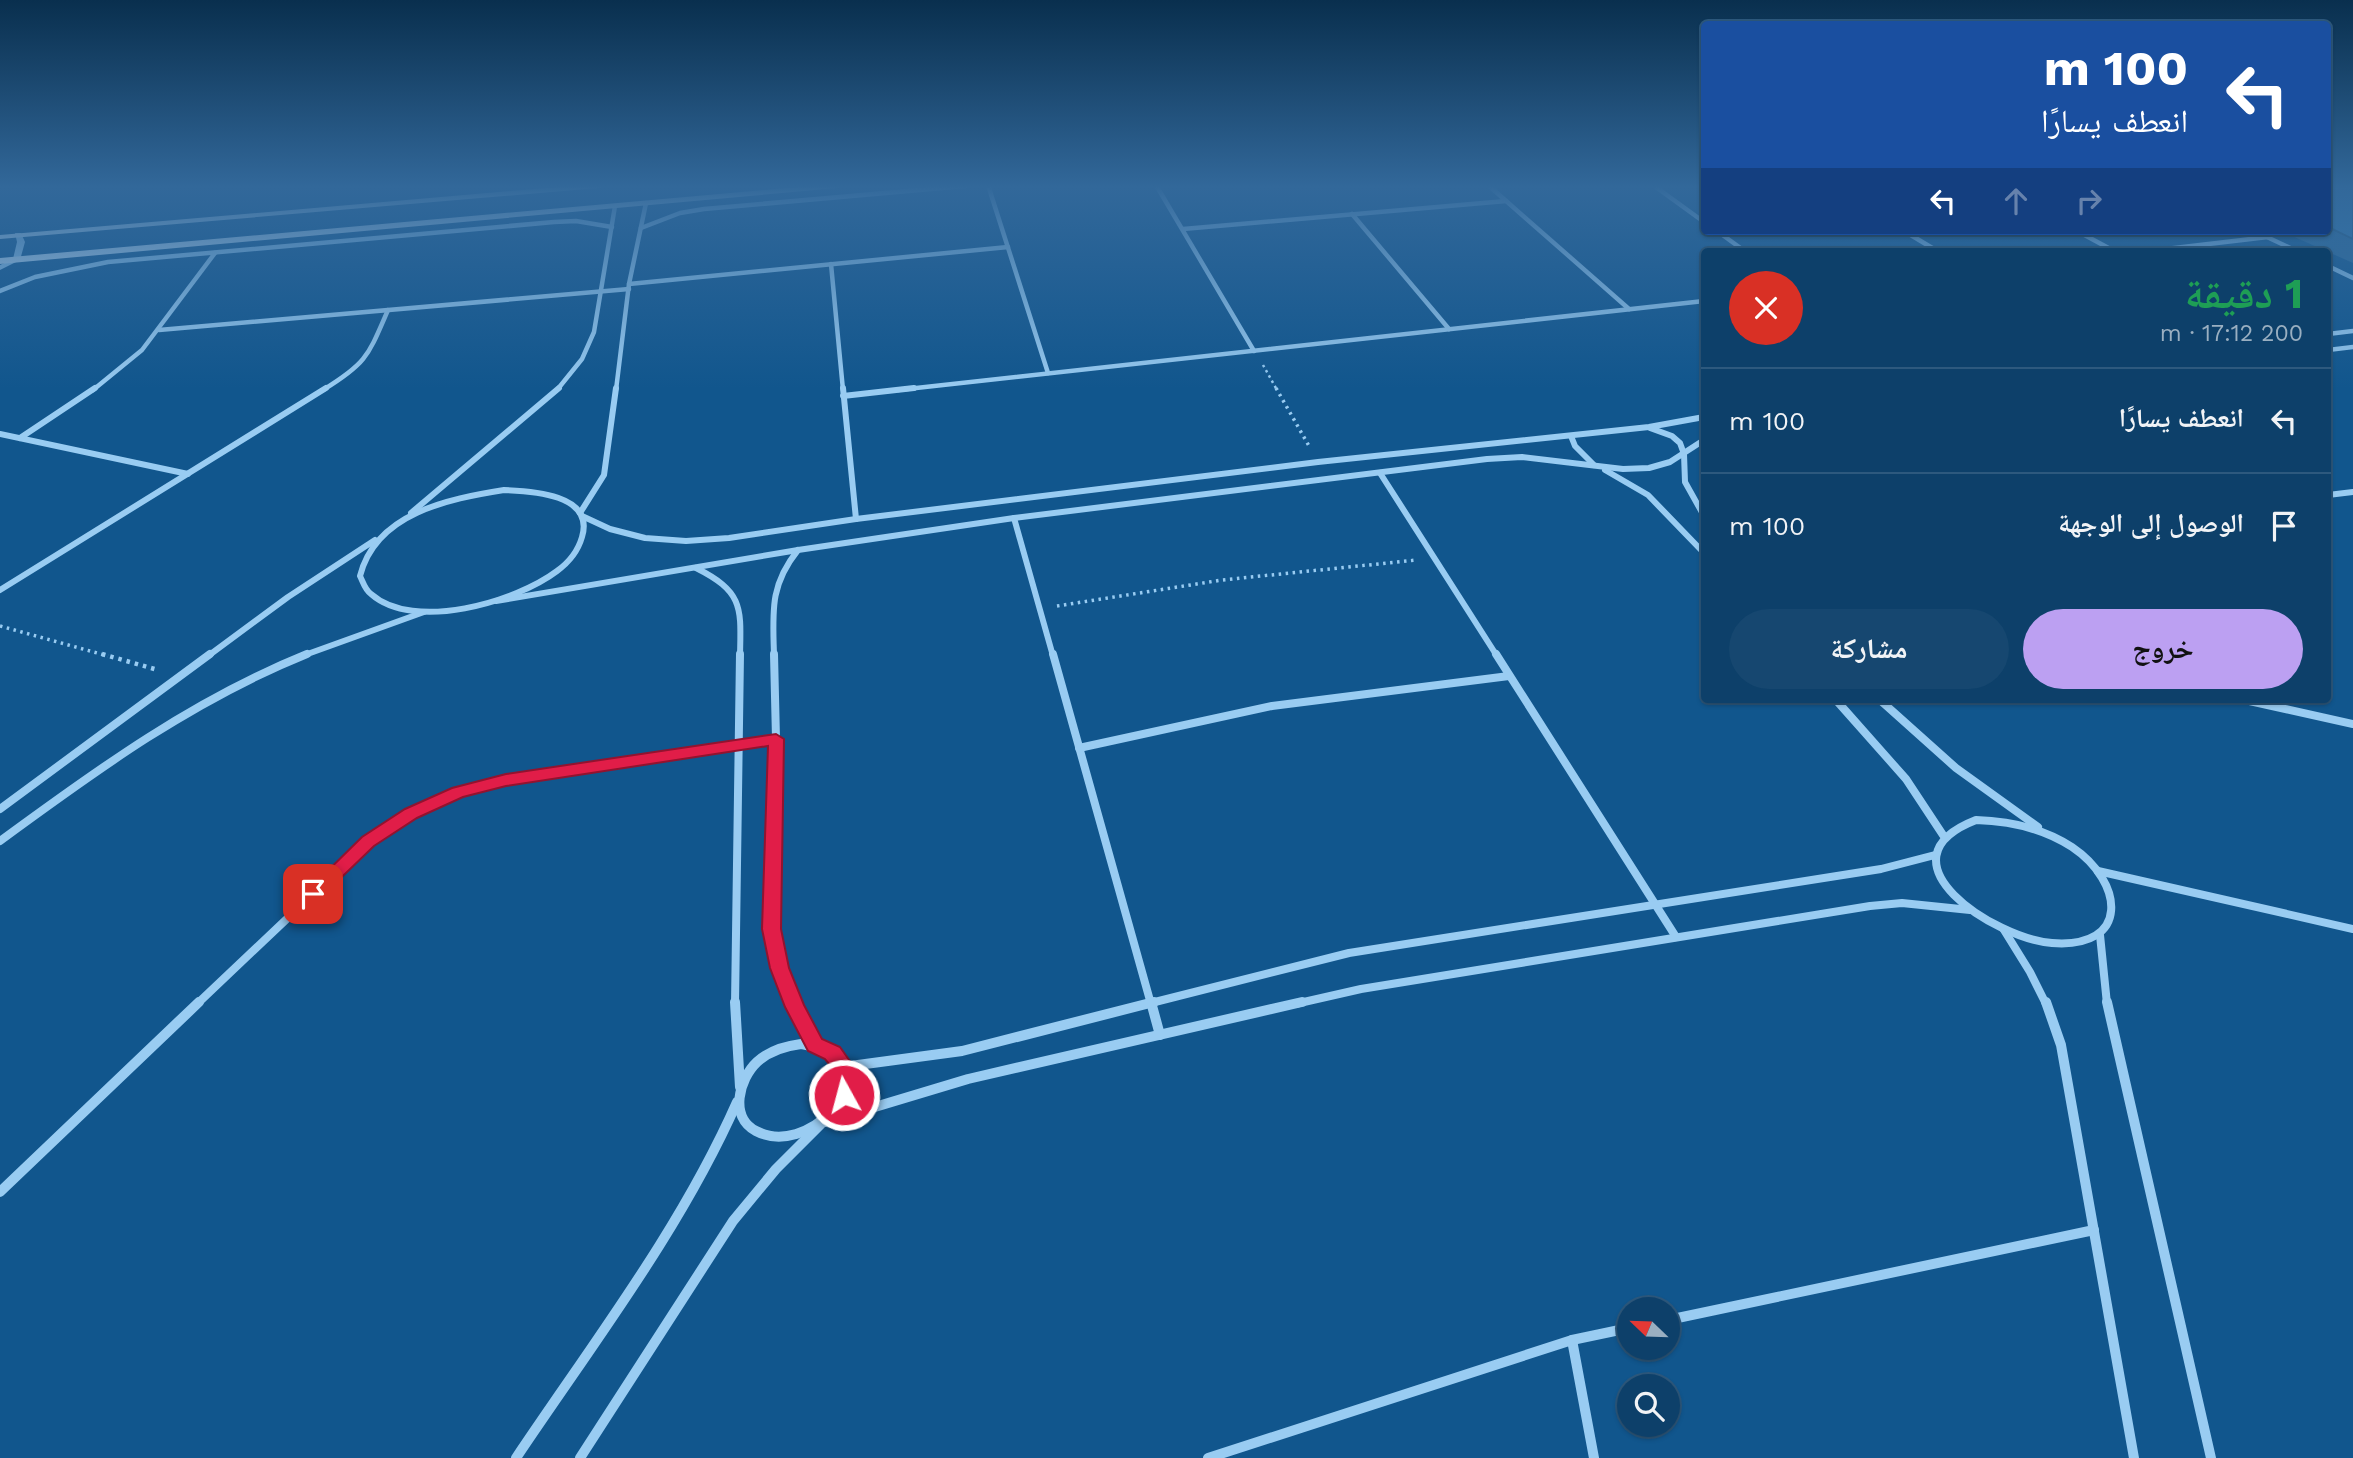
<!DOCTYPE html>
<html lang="ar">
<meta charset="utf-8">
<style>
body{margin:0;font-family:"Work Sans","Noto Naskh Arabic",sans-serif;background:#164770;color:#f1f3f6;direction:rtl;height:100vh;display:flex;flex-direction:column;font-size:26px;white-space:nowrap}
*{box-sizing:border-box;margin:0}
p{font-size:23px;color:#9aafc1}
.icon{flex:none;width:38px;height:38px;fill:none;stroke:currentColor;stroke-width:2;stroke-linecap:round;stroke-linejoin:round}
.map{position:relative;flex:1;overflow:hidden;direction:ltr}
.side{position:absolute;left:1701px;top:248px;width:630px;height:455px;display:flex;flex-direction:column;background:#0d406a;border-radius:7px;box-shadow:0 2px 5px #0004,0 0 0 2px #2d597e;direction:rtl}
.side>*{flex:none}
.hud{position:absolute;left:1701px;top:21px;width:630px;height:214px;border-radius:7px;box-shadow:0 2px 5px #0004,0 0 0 2px #2d597e;direction:rtl;background:#1a4fa0;color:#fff;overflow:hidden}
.needle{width:46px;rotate:293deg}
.buttons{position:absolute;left:1617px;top:1297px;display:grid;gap:14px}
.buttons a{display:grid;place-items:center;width:63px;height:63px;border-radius:50%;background:#0d406a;box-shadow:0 2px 5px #0004,0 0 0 2px #2d597e;font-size:35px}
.pin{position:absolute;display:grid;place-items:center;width:60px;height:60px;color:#fff;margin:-30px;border-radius:14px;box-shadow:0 4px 10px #0006}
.me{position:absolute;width:77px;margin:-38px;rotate:353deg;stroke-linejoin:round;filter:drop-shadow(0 0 5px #0008)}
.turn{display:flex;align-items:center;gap:24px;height:147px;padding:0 28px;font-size:32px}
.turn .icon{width:91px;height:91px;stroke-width:2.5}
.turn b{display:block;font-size:49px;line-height:60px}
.lanes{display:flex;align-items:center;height:66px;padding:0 28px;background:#0003;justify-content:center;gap:35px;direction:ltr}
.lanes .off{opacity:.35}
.round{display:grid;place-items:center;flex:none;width:74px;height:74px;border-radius:37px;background:#164770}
.headline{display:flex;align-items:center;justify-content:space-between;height:119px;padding:0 28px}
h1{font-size:42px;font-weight:700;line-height:52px;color:#1e9e55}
.primary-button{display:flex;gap:14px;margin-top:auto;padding:14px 28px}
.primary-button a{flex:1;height:80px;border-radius:42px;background:#bca0f2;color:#111;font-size:28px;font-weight:700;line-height:80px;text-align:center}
.primary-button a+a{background:#164770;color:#f1f3f6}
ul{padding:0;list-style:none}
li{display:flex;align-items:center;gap:21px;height:105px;padding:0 28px;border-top:2px solid #2d597e}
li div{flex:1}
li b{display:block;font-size:26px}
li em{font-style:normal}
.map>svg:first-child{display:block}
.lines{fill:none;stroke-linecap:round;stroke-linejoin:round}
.path-far2{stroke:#99ccf2;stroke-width:2.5;stroke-dasharray:2.5 3.5;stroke-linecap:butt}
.path-far1{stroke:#99ccf2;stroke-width:3.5;stroke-dasharray:2.5 4.5;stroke-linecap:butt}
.path{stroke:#99ccf2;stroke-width:4.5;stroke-dasharray:3.5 5;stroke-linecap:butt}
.minor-far3{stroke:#99ccf2;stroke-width:4.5}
.minor-far2{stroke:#99ccf2;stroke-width:6}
.minor-far1{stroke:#99ccf2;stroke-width:8}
.minor{stroke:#99ccf2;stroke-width:10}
.tertiary{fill:#99ccf2;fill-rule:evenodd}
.secondary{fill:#c8e5fc;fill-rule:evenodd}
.wall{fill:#316e9d}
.building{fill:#3980b6;stroke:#285a7f;stroke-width:2}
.route{fill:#e11d48;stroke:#92132f;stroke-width:2}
</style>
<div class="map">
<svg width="2353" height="1458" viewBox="0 0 2353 1458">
<rect width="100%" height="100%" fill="#11568d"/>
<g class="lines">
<!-- path-far2 -->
<polyline class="path-far2" points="1263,365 1277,390"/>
<!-- path-far1 -->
<g class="path-far1">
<polyline points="1276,388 1309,446"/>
<polyline points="1057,606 1222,580 1417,560"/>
<polyline points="0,626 108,656"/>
</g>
<!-- path -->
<polyline class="path" points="102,654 158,670"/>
<!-- minor-far3 -->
<g class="minor-far3">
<polyline points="988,185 1048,373"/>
<polyline points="1156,185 1254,351"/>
<polyline points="1488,185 1629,309"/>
<polyline points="1653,185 1704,222"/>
<polyline points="1352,214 1449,329"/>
<polyline points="641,228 680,213 704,209 976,185"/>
<polyline points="1183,229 1506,201"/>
<polyline points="1717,231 1746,252"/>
<polyline points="1904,231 1939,252"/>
<polyline points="2077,231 2116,252"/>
<polyline points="2254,231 2299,252"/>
<polyline points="2140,252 2268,237"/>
<polyline points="831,264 843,390"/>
<polyline points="2328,266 2353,278"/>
<polyline points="629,284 1008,247"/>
<polyline points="0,291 35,277 108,262 554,222 576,221 612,227"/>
<polyline points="159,330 629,289"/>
<polyline points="2328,334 2353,331"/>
<polyline points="2328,350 2353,347"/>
<polyline points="93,390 142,350 215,253"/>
<path d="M 323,390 C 367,363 368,356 388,310"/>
<polyline points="557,390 582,359 594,332 615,206"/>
<polyline points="616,390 629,284 646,203"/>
<polyline points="898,390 1704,301"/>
</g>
<!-- minor-far2 -->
<g class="minor-far2">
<polyline points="843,388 856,519"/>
<polyline points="843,396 914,388"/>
<polyline points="1650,428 1672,436 1680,443 1684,454 1685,482 1704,516"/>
<polyline points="0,434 188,474"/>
<polyline points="1571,436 1575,446 1594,465"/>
<polyline points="20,438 95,388"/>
<polyline points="1605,470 1648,495 1704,553"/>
<polyline points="1380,473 1497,656"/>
<path d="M 504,490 C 531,491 595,494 582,537 C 578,551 568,563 557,571 C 516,602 414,632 371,594 C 365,590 363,582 360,576 C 376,513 448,499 504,490 Z"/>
<polyline points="2328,495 2353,492"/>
<polyline points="411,513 559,388"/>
<polyline points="580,513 604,475 616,388"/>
<polyline points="582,516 610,529 645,538 686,541 729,538 856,519 1318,462 1649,427 1704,417"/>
<polyline points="1014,518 1053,656"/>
<path d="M 696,568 C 744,592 741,608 740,656"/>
<polyline points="0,590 326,388"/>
<polyline points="496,601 798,550 1014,518 1487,459 1522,457 1623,469 1649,468 1670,462 1704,440"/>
<polyline points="208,656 288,597 375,540"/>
<polyline points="302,656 424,612"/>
<path d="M 774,656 C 773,613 769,586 798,550"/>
</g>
<!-- minor-far1 -->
<g class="minor-far1">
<polyline points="774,654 776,739 772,929 780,968 794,1004"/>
<polyline points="1053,654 1151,1004"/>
<polyline points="1496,654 1676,937"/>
<polyline points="1836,700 1906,779 1943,835"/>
<polyline points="1880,700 1956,768 2038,827"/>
<polyline points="2245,700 2353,724"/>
<polyline points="1079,748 1272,706 1509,676"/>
<polyline points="0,809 210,654"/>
<path d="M 1976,820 C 2010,821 2043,828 2072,847 C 2124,882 2131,949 2052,943 C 1995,939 1873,860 1976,820 Z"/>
<path d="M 0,841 C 98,769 193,700 307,654"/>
<polyline points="2098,871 2353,929"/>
<polyline points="2004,930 2030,972 2046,1004"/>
<polyline points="2100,935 2107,1004"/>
<polyline points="197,1004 368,842 411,814 458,793 506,780 776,739"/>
<polyline points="735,1004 740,654"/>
<polyline points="1147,1004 1349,953 1881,869 1935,855"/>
<polyline points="1295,1004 1361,989 1870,906 1902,903 1970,910"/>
</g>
<!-- minor -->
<g class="minor">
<polyline points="735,1002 740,1087"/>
<polyline points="793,1002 815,1045"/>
<polyline points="1151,1002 1160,1035"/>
<polyline points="2046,1002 2061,1045 2134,1458"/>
<polyline points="2107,1002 2211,1458"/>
<path d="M 801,1044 C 809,1046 820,1047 827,1051 C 881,1080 807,1158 756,1131 C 729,1117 739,1079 757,1062 C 769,1051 785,1046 801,1044 Z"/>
<polyline points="843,1067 962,1051 1154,1002"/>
<polyline points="825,1122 968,1079 1302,1002"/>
<polyline points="0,1192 199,1002"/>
<polyline points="1668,1320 2094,1230"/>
<polyline points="1572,1340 1594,1458"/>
<path d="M 516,1458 C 593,1343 681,1229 737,1102"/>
<polyline points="580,1458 733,1221 776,1169 821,1124"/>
<polyline points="1208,1458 1572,1340 1629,1328"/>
</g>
<!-- tertiary -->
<polygon class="tertiary" points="15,233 21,233 25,242 20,260 0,270 0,265 13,259 17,242"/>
<!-- secondary -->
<g class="secondary">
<polygon points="581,185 614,185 610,187 0,239 0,235"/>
<polygon points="820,185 852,185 848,187 0,264 0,258"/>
</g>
</g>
<!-- wall -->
<polygon class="wall" points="2328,185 2353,185 2353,263 2281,231 2328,231"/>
<!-- building -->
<polygon class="building" points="2328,185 2353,185 2353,239 2328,227"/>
<!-- sky -->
<linearGradient id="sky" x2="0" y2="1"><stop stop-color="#092f4e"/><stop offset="0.48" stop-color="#32689a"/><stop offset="1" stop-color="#32689a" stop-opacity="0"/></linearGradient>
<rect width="2353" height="389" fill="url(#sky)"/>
<!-- route -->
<polygon class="route" points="776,734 784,739 781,929 789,968 804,1005 822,1039 840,1047 854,1067 856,1080 851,1101 844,1104 836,1101 833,1095 836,1080 834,1070 825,1059 808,1051 785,1007 770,968 762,929 768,746 506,786 463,797 417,818 374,846 319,899 307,899 304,894 362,837 405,809 452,788 506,774"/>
</svg>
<div class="buttons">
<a><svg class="needle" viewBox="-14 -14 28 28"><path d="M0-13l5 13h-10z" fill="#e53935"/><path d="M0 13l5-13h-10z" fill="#9aafc1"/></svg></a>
<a><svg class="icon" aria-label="search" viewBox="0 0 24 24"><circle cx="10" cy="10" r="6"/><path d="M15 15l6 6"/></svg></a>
</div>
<div class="pin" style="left:313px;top:894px;background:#d93025"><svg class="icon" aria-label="arrive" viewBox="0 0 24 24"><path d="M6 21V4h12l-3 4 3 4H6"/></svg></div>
<svg class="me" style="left:844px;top:1095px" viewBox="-20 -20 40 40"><circle r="17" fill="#e11d48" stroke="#fff" stroke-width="3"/><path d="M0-11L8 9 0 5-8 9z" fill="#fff"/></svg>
<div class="hud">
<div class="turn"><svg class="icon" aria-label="left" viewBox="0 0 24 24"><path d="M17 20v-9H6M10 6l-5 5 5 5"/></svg><div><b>100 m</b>انعطف يسارًا</div></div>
<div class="lanes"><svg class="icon" aria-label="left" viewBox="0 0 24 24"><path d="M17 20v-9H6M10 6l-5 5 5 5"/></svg><svg class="icon off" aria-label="ahead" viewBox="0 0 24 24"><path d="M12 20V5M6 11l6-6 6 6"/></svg><svg class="icon off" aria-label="right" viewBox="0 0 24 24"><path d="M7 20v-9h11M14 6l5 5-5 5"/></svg></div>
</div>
<section class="side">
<div class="headline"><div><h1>1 دقيقة</h1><p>200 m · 17:12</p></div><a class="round" style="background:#d93025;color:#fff"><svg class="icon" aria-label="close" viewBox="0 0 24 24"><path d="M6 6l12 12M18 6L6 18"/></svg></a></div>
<ul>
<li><svg class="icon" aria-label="left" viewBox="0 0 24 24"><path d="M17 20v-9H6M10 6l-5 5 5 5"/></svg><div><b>انعطف يسارًا</b></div><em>100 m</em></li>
<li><svg class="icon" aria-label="arrive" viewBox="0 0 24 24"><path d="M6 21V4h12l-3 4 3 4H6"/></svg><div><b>الوصول إلى الوجهة</b></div><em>100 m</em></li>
</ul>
<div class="primary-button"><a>خروج</a><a>مشاركة</a></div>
</section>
</div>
